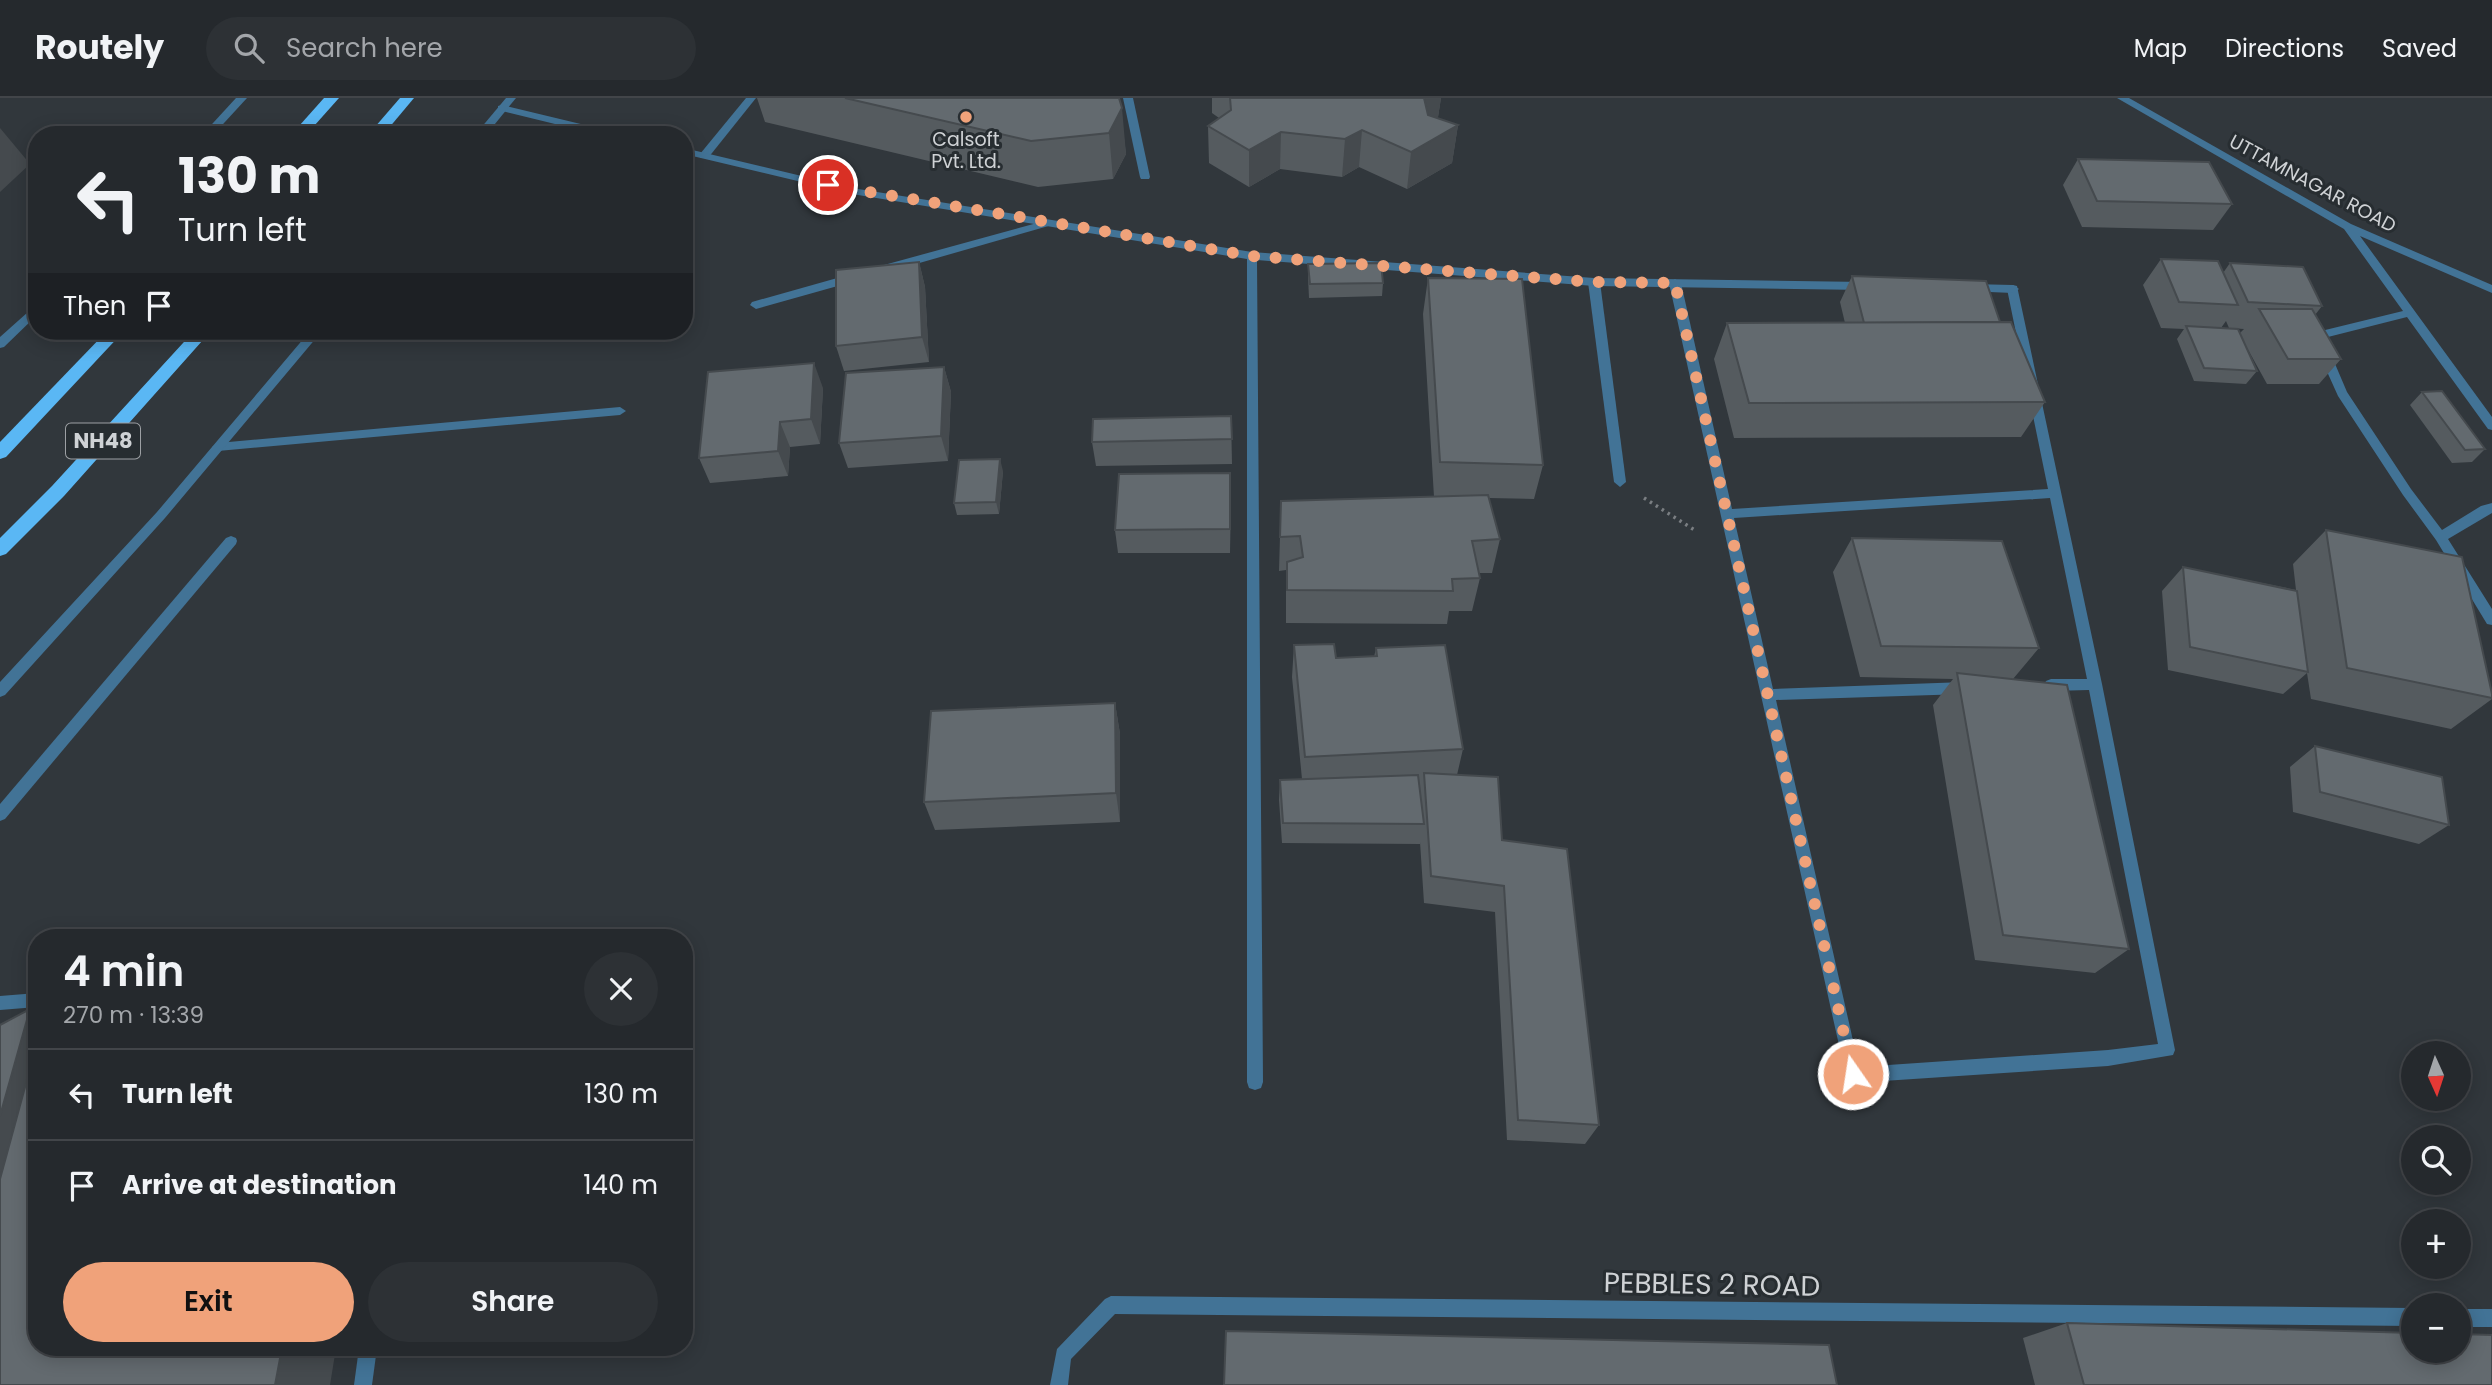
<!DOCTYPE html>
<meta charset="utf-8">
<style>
body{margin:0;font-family:Poppins,sans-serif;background:#2d3135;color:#f1f3f6;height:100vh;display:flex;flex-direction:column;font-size:26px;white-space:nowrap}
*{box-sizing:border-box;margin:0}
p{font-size:23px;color:#a3a6aa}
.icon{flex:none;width:38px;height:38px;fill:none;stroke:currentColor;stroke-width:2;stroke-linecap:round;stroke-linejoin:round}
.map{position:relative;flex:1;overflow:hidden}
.details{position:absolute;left:28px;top:831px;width:665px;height:427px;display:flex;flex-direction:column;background:#25292d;border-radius:28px;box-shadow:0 4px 18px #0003,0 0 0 2px #424549}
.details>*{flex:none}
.guide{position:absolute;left:28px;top:28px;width:665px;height:214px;border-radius:28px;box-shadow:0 4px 18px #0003,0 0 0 2px #424549;background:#25292d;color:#f1f3f6;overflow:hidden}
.needle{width:46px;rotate:177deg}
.tools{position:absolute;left:2401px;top:943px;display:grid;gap:14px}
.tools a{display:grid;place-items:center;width:70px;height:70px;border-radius:50%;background:#25292d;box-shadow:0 4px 18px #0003,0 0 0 2px #424549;font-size:35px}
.pin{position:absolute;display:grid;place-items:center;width:60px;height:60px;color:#fff;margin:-30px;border:4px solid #fff;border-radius:50%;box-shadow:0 2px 7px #0007}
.me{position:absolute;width:77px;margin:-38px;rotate:347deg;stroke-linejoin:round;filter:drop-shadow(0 0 5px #0008)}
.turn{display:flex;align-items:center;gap:24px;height:147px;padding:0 35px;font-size:32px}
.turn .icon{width:91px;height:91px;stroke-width:2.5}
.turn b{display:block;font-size:49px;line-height:60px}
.then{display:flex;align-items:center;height:66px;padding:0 35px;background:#0003;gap:14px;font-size:26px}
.round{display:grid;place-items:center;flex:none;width:74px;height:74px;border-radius:37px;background:#2d3135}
.summary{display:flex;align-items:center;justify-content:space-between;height:119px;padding:0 35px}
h1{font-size:42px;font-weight:600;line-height:52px}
.button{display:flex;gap:14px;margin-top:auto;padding:14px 35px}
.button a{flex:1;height:80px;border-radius:42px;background:#f0a27a;color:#111;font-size:28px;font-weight:600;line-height:80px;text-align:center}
.button a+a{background:#2d3135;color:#f1f3f6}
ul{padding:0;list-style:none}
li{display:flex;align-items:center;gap:21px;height:91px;padding:0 35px;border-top:2px solid #424549}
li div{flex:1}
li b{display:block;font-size:26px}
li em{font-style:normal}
header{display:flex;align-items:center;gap:42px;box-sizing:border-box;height:98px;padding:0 35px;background:#25292d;border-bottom:2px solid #424549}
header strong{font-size:33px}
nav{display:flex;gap:38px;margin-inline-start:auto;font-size:24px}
.search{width:490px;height:63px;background:#2d3135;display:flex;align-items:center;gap:18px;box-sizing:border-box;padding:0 24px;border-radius:38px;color:#a3a6aa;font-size:26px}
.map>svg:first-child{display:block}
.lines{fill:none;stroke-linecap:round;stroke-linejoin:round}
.path{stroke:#7a7e82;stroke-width:3.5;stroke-dasharray:2.5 4.5;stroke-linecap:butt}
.service{fill:#427396;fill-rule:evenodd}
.minor{fill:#427396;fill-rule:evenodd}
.tertiary{fill:#427396;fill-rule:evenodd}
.trunk{fill:#5ab7f4;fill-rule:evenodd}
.wall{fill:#555b5f;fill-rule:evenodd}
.shaded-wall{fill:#454a4e}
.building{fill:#636a6f;stroke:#454a4e;stroke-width:2}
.route{stroke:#f0a27a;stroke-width:12;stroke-dasharray:0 21.6}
.poi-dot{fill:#f0a27a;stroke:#272d31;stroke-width:2.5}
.labels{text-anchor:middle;stroke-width:6;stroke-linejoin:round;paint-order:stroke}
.far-poi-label{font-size:19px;fill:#cfd2d5;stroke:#272d31}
.far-street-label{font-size:19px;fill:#cfd2d5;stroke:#272d31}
.shield{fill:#272d31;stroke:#9da0a4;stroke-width:2}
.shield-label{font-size:21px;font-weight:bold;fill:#cfd2d5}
.near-street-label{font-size:28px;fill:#cfd2d5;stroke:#272d31}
</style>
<header>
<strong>Routely</strong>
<div class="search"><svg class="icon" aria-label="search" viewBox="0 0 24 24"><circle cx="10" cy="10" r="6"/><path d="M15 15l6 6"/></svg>Search here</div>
<nav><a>Map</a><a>Directions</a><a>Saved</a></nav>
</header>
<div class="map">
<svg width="2492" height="1287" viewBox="0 0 2492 1287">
<rect width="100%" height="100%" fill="#31373c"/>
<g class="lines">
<!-- path -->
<polyline class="path" points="1644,400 1696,433"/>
<!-- service -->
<g class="service">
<polygon points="746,0 756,0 708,60 700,60 700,56"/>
<polygon points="1123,0 1133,0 1150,79 1149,81 1141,81 1140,79"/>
<polygon points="1048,122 1052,123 1052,127 888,174 882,170 884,167"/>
<polygon points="855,175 861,179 859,182 756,211 750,207 752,204"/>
<polygon points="1594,180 1600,184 1626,384 1620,389 1614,384 1588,184"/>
<path d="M 1675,181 L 1681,185 L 1732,411 L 2048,391 L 2007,191 L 2013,187 L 2017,188 L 2102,586 L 2175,952 L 2173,957 L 2108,968 L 1853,985 L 1847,983 L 1669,185 ZM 2050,400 L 2087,581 L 2051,581 L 2046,583 L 2044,587 L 2046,591 L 2051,593 L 2089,592 L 2158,946 L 2108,952 L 1859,969 L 1776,602 L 1965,596 L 1970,594 L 1972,590 L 1970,586 L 1965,584 L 1773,591 L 1734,420 Z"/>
<polygon points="620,309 626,313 620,317 218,353 212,349 218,345"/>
<polygon points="231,438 236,440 237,443 236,446 5,721 0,723 0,706 226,440"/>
<polygon points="37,895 37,909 0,912 0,898"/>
<polygon points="359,1250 377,1250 372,1287 354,1287"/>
</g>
<!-- minor -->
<g class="minor">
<polygon points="2117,0 2129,0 2351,126 2492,187 2492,195 2360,138 2492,319 2492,332 2488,331 2407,219 2324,240 2347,294 2411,391 2442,432 2481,408 2492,405 2492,415 2448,441 2492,511 2492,527 2487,526 2436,442 2403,397 2338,298 2311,238 2317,234 2403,213 2344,131"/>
<polygon points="502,7 614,34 619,37 600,37 498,12 498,8"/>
<polygon points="684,50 852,90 1252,154 1594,180 1865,184 1871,188 1865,192 1594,188 1257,162 1263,984 1261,990 1255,992 1249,990 1247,984 1247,161 852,96 684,56"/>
<polygon points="1970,186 2013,187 2019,191 2013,195 1966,193 1964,190"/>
<polygon points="1111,1198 2413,1210 2413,1228 1115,1216 1071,1261 1068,1287 1050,1287 1057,1251 1105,1201"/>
<rect x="2459" y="1211" width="33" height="18"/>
</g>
<!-- tertiary -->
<g class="tertiary">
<polygon points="236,0 247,0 213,37 202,37"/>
<polygon points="506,0 516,0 486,37 475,37"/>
<polygon points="37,206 37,217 4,249 0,250 0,239"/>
<polygon points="310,233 322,233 165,420 5,597 0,599 0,584 157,414"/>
</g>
<!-- trunk -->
<g class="trunk">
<polygon points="324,0 339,0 306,37 291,37"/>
<polygon points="400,0 414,0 383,37 368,37"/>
<polygon points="107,233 124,233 6,359 0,361 0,344"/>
<polygon points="194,233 211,233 64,398 6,456 0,458 0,440 52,388"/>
</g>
</g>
<!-- wall -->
<g class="wall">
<polygon points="757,0 1119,0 1126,56 1113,81 1038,89 765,24"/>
<polygon points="1212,0 1441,0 1438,19 1436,20 1458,27 1452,65 1407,91 1359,69 1342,79 1280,71 1249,89 1209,65 1208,28 1219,20 1212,15"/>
<polygon points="2078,61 2232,106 2213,132 2082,129 2063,87"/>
<path d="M 2161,161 L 2223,175 L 2230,165 L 2322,208 L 2315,217 L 2341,261 L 2319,286 L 2267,286 L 2246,248 L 2257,273 L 2246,286 L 2194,283 L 2177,241 L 2184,231 L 2161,230 L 2143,187 ZM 2226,223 L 2229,230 L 2244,231 L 2240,235 L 2221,230 Z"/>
<polygon points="919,164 925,189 929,264 844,273 836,248"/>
<polygon points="1308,166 1383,185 1382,198 1309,200 1308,179"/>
<polygon points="1852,178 2000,224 2045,304 2021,339 1734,340 1714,261 1727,225 1845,225 1840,204"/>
<polygon points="1428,180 1543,367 1534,401 1489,400 1500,441 1492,475 1479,475 1480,480 1472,513 1449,513 1447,526 1286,525 1286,472 1279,473 1281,403 1434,399 1423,216"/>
<polygon points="944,269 951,294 948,363 848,370 839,345"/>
<polygon points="823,290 820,346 790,349 788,378 710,385 699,360"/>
<polygon points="2422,294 2485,351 2472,364 2452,365 2410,307"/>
<polygon points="1231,318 1232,366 1096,368 1092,344"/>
<polygon points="1003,373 999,416 957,417 954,405"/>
<polygon points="1231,400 1230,455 1118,455 1115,432"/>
<polygon points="2326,432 2492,596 2492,601 2451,631 2311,601 2307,575 2283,596 2168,572 2162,493 2183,469 2296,492 2293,466"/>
<polygon points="1852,440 2039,550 2013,581 2129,851 2095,875 1975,862 1933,607 1953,581 1860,579 1833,474"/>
<polygon points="1294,547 1336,560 1374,559 1376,550 1463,651 1457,677 1502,742 1599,1027 1585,1046 1507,1042 1495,814 1424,805 1420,744 1420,746 1282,745 1279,702 1280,682 1302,681 1292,579"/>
<polygon points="1115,605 1120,636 1120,724 935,732 924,704"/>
<polygon points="2315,648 2449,727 2419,746 2293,714 2290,669"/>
<polygon points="2067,1225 2492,1287 2035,1287 2023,1240"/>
</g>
<!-- shaded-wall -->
<g class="shaded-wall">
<polygon points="1421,0 1441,0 1438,19 1418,29"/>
<polygon points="1122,10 1126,56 1113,81 1109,35"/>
<polygon points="1458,27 1452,65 1407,91 1411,54"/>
<polygon points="0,30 30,66 0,94"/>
<polygon points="1362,32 1359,69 1342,79 1345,41"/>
<polygon points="1281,34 1280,71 1249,89 1249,52"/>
<polygon points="919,164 925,189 929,264 922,239"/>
<polygon points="814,265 823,290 820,346 811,321"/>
<polygon points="944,269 951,294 948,363 941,338"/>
<polygon points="780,324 790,349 788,378 778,353"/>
<polygon points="1000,361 1003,373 999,416 996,404"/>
<polygon points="1115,605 1120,636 1120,724 1116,695"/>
<polygon points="30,911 37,914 37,1140 0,1284 0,1018"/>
<polygon points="282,1250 336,1250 330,1287 275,1287"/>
</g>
<!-- building -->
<g class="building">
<polygon points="845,0 1119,0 1122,10 1109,35 1031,43"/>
<polygon points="1230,0 1424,0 1428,17 1458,27 1411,54 1362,32 1345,41 1281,34 1249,52 1208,28 1231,12"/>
<polygon points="2078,61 2209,64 2232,106 2097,103"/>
<polygon points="2161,161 2218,163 2238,207 2179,204"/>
<polygon points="919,164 922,239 836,248 836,172"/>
<polygon points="1381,165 1383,185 1310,186 1308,166"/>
<polygon points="2230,165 2303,169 2322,208 2248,204"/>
<polygon points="1852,178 1986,183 2000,224 1864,225"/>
<polygon points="1428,180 1522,181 1543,367 1440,364"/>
<polygon points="2259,211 2312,211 2341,261 2288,261"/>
<polygon points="2011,224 2045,304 1749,305 1727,225"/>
<polygon points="2186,228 2238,231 2257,273 2204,270"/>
<polygon points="814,265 811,321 780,324 778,353 699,360 708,274"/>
<polygon points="944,269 941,338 839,345 846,275"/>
<polygon points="2442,293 2485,351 2465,352 2422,294"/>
<polygon points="1231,318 1232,341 1092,344 1093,321"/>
<polygon points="1000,361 996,404 954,405 959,362"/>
<polygon points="1230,375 1230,431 1115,432 1119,376"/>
<polygon points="1488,397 1500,441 1472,443 1480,480 1452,481 1453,493 1287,492 1287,464 1303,459 1300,438 1280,439 1281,403"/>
<polygon points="2326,432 2462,459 2492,596 2492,600 2347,570"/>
<polygon points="1852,440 2002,443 2039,550 1881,548"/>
<polygon points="2183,469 2297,493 2308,574 2190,549"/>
<polygon points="1334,546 1336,560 1377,558 1376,550 1445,547 1463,651 1305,659 1294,547"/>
<polygon points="1957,575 2067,587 2129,851 2003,837"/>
<polygon points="1115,605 1116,695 924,704 931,613"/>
<polygon points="2315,648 2442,679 2449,727 2320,694"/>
<polygon points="1424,675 1498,679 1502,742 1567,751 1599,1027 1518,1022 1504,788 1431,778"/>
<polygon points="1418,677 1424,726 1283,725 1280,682"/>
<polygon points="30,911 0,1018 0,927"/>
<polygon points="37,945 37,1250 282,1250 275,1287 0,1287 0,1081"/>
<polygon points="2067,1225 2413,1235 2413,1253 2459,1253 2459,1236 2492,1237 2492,1287 2084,1287"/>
<polygon points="1226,1233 1829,1247 1837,1287 1224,1287"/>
</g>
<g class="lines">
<!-- route -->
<polyline class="route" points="828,87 1252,158 1594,184 1675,185 1853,976"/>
</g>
<!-- markers -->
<circle class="poi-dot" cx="966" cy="19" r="7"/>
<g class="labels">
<!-- far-poi labels -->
<g class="far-poi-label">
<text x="966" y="48">Calsoft<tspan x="966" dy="22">Pvt. Ltd.</tspan></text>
</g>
<!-- far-street labels -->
<g class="far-street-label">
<text transform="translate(2313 85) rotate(28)" y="7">UTTAMNAGAR ROAD</text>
</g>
<!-- shield labels -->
<rect class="shield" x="66" y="325.5" width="74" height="35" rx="5"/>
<g class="shield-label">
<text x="103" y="350">NH48</text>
</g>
<!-- near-street labels -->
<g class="near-street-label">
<text transform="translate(1712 1186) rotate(1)" y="10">PEBBLES 2 ROAD</text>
</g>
</g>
</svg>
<div class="tools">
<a><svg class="needle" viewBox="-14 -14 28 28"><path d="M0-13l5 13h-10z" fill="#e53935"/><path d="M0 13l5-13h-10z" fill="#a3a6aa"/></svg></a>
<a><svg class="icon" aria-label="search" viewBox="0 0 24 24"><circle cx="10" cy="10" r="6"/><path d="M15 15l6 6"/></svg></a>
<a>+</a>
<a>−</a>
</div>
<div class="pin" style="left:828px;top:87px;background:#d93025"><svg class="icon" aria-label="arrive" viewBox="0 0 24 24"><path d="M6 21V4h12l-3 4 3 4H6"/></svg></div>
<svg class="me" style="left:1853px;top:976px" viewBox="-20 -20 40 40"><circle r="17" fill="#f0a27a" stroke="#fff" stroke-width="3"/><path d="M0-11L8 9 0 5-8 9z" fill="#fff"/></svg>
<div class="guide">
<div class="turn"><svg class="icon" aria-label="left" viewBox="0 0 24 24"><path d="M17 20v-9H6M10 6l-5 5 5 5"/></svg><div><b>130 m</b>Turn left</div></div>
<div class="then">Then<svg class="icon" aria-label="arrive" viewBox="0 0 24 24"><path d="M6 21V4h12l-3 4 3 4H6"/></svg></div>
</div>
<section class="details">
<div class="summary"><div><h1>4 min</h1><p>270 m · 13:39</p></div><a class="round"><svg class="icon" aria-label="close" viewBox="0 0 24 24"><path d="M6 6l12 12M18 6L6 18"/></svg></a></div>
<ul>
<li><svg class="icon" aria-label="left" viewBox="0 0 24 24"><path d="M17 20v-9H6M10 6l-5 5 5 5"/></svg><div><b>Turn left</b></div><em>130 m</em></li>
<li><svg class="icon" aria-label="arrive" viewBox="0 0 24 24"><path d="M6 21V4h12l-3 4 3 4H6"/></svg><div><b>Arrive at destination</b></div><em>140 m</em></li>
</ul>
<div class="button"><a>Exit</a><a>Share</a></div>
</section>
</div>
